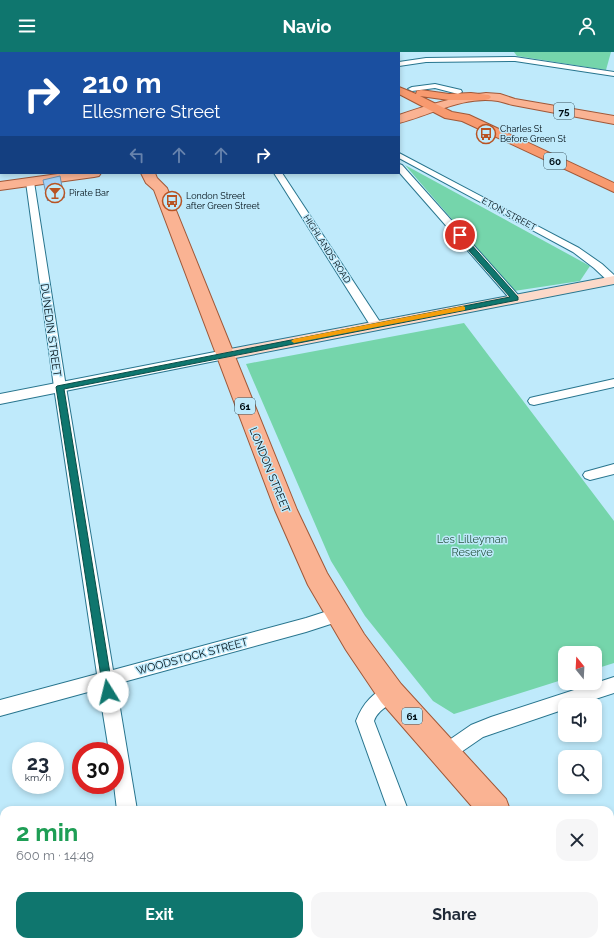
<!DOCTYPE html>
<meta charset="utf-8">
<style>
body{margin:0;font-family:Raleway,sans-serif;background:#f6f6f7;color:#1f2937;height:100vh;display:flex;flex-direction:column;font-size:15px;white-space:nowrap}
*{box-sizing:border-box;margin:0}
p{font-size:13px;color:#747a83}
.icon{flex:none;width:22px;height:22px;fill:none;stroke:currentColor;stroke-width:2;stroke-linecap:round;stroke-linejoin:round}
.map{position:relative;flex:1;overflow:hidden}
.details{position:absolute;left:0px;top:754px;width:614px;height:140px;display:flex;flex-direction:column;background:#fff;border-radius:12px 12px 0 0;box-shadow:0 2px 6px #0003}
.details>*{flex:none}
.top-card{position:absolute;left:0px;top:0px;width:400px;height:122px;box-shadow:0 2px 6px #0003;background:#1a4fa0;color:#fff;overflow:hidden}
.needle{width:26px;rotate:342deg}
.fabs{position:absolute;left:558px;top:594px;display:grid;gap:8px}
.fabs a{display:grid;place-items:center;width:44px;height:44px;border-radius:8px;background:#fff;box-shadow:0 2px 6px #0003;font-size:20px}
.speed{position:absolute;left:12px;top:690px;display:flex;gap:8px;font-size:20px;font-weight:700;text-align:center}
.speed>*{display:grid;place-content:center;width:52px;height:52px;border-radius:50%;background:#fff;box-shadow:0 2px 6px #0003;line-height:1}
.speed small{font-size:10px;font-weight:400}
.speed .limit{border:6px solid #d22;background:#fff;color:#111}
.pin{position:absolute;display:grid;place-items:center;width:34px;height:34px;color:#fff;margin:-17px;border:2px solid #fff;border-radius:50%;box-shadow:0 1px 4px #0007}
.me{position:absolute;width:44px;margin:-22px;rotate:351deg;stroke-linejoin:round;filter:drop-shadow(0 0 3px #0008)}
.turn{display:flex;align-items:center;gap:14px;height:84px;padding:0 16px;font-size:18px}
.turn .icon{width:52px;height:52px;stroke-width:2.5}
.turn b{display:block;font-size:28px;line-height:34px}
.lanes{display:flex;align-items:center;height:38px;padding:0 16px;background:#0003;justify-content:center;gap:20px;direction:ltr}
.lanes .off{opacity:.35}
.round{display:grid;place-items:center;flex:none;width:42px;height:42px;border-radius:12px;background:#f6f6f7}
.summary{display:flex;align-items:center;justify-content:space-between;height:68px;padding:0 16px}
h1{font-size:24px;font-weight:700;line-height:30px;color:#1e9e55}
.primary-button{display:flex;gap:8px;margin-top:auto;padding:8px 16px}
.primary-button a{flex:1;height:46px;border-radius:12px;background:#0f766e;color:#fff;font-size:16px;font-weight:700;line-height:46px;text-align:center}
.primary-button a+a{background:#f6f6f7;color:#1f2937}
header{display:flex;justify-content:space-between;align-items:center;height:52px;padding:0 16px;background:#0f766e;color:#fff;font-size:18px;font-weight:700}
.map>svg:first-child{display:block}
.green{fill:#75d5ab}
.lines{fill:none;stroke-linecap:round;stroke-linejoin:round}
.minor-casing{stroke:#28758e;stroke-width:2}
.tertiary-casing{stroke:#28758e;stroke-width:2}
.secondary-casing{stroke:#28758e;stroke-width:2}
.primary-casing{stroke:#a05838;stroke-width:2}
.trunk-casing{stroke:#a05838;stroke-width:2}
.minor{fill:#fff;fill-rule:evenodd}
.tertiary{fill:#fff;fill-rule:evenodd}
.secondary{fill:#fcd9c9;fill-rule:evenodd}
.primary{fill:#fab393;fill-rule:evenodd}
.trunk{fill:#f89a6f;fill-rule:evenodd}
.shaded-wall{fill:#7293ae}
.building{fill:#a3d2f8;stroke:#7293ae}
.route{fill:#0f766e;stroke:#0a4d48}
.slow{fill:#f59e0b}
.labels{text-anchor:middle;stroke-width:3;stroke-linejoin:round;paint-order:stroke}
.far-poi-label{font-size:9px;fill:#000e15;stroke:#bfeafb;text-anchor:start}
.far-street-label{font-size:9px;fill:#000e15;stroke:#bfeafb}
.shield{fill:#bfeafb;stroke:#39505a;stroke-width:1}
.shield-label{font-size:10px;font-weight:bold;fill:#000e15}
.street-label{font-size:11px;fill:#000e15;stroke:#bfeafb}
.park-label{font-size:11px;fill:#295642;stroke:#bfeafb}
</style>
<header><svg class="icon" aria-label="menu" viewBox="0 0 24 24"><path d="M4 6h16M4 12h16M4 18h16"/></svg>Navio<svg class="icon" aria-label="person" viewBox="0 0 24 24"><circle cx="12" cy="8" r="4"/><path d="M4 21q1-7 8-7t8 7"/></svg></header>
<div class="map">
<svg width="614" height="894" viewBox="0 0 614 894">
<rect width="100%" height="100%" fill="#bfeafb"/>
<!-- green -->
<g class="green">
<polygon points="514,0 611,0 606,18 517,4"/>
<polygon points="405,113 590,214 580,229 514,239"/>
<polygon points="464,271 614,469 614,611 595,617 595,601 565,601 565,627 454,662 433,649 365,564 331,509 246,312"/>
</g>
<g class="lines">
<!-- minor casing -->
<g class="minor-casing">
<g id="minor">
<rect x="33" y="0" width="6" height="1"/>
<polygon points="76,0 91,0 76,1"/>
<polygon points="231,0 240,0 231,1"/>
<polygon points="515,5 614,20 614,24 515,9 426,10 399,14 399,10 426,6"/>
<polygon points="435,32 461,38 462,40 458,42 435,36 412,39 408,37 412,35"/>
<rect x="0" y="46" width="1" height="4"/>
<rect x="0" y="85" width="1" height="4"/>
<polygon points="399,101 579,196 602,212 614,223 614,232 610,231 594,216 573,200 399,106"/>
<polygon points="399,112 402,113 519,244 520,246 519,248 511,248 399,120"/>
<polygon points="274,121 282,121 382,273 380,275 372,275 370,273"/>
<polygon points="30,127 34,130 66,335 113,618 306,566 337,556 343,558 345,563 343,568 306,580 116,632 137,758 117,758 114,733 115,733 115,699 109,699 99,637 0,664 0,648 97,622 54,335 26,130"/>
<polygon points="614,327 614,335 534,353 530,352 528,349 530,346 534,345"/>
<polygon points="614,412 614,422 590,428 585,426 583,423 585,420"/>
<polygon points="614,625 614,641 577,653 565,653 565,657 483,685 451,707 445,710 439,707 436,701 439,695 471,673 491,665"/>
<path d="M 391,633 L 397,635 L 400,641 C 394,653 379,655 374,669 L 408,758 L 388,758 L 356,669 C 363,651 373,640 391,633 Z"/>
<polygon points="166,890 188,890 190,894 168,894"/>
</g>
</g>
<!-- tertiary casing -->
<g class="tertiary-casing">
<polygon id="tertiary" points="225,298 230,300 232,303 230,306 0,352 0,342"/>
</g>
<!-- secondary casing -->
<g class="secondary-casing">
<g id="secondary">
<polygon points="362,0 373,0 361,1"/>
<polygon points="614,224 614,232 225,308 219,307 217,303 219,299 225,298"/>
</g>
</g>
<!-- primary casing -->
<g class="primary-casing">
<g id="primary">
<rect x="202" y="0" width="10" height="1"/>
<path d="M 486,41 L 500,42 L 515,47 L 614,64 L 614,72 L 513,53 C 508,52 503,50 498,49 C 464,43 431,63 399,71 L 399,63 C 428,53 456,44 486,41 Z"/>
<polygon points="65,121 101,121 99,124 94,125 0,138 0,130"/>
<polygon points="141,121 155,121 157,126 167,136 297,458 327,521 364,582 401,632 506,747 510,758 475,758 381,650 346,598 308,533 275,458 154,138 146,131"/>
<polygon points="610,872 614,874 614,894 595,894 594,890 610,890"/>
</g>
</g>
<!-- trunk casing -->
<g class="trunk-casing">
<g id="trunk">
<polygon points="313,0 324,0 325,1 314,1"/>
<polygon points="331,0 342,0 343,1 332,1"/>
<polygon points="399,35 416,42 417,39 421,38 449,42 471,41 489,43 491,45 489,47 485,48 449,48 420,44 452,60 469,63 614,131 614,140 462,69 445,66 399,42"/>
</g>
</g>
<!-- minor -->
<use href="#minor" class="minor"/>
<!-- tertiary -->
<use href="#tertiary" class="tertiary"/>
<!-- secondary -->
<use href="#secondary" class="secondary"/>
<!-- primary -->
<use href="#primary" class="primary"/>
<!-- trunk -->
<use href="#trunk" class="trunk"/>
</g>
<!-- shaded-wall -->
<polygon class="shaded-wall" points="60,124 65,146 47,149 46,142"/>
<!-- building -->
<polygon class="building" points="60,124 63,140 46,142 43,128"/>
<!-- route -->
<polygon class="route" points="457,182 462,182 518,245 518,248 64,337 113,640 112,644 108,645 104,644 56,335 57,334 510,245 457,185"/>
<!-- slow -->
<polygon class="slow" points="463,254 465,255 465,258 294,291 291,289 294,287"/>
<!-- icons -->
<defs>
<g id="bus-ring" transform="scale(1)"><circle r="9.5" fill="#bfeafb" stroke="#b85323" stroke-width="1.5"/><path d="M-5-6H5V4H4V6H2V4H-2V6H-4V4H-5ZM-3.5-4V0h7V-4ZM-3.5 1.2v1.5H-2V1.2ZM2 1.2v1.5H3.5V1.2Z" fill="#b85323"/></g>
<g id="bar-ring" transform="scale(1)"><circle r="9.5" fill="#bfeafb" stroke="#b85323" stroke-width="1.5"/><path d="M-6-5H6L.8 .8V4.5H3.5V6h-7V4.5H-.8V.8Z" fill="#b85323"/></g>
</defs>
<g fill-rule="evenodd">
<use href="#bus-ring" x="486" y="82"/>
<use href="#bar-ring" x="55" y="141"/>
<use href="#bus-ring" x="172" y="149"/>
</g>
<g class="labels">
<!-- far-poi labels -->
<g class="far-poi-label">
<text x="500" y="80">Charles St<tspan x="500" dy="10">Before Green St</tspan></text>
<text x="69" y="144">Pirate Bar</text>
<text x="186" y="147">London Street<tspan x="186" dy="10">after Green Street</tspan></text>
</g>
<!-- far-street labels -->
<g class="far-street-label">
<text transform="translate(509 162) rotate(28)" y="3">ETON STREET</text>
<text transform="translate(327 197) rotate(57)" y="3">HIGHLANDS ROAD</text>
</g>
<!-- shield labels -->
<g class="shield">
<rect x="554" y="51" width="20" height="16" rx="3"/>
<rect x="544" y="101" width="22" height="16" rx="3"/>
<rect x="235" y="346" width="20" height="16" rx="3"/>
<rect x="402" y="656" width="20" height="16" rx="3"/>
</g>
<g class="shield-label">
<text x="564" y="63">75</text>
<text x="555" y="113">60</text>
<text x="245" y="358">61</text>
<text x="412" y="668">61</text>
</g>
<!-- street labels -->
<g class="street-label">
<text transform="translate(51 278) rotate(82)" y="4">DUNEDIN STREET</text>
<text transform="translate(270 418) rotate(68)" y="4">LONDON STREET</text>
<text transform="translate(192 604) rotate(-15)" y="4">WOODSTOCK STREET</text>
</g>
<!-- park labels -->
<g class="park-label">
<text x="472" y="491">Les Lilleyman<tspan x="472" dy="13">Reserve</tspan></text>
</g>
</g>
</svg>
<div class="fabs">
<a><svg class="needle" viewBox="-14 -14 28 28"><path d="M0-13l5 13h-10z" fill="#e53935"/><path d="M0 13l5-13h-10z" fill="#747a83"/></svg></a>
<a><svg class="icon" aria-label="sound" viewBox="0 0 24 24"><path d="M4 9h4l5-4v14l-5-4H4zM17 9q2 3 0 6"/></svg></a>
<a><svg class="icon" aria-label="search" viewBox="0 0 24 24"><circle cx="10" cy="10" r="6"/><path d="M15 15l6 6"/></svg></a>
</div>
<div class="speed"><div>23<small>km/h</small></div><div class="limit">30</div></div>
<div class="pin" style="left:460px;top:183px;background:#d93025"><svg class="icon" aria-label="arrive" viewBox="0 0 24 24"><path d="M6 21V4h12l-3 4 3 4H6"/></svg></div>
<svg class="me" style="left:108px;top:640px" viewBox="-20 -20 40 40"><circle r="19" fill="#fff"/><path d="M0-13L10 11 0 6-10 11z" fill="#0f766e"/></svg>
<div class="top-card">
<div class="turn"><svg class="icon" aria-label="right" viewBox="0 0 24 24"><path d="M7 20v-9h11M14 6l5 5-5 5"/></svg><div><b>210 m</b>Ellesmere Street</div></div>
<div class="lanes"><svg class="icon off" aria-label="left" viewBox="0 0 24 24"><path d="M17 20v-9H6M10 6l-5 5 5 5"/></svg><svg class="icon off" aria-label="ahead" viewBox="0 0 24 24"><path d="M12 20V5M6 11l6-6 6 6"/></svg><svg class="icon off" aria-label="ahead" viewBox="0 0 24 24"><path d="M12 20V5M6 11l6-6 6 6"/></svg><svg class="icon" aria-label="right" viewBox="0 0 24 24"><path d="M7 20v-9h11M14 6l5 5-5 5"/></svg></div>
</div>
<section class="details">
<div class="summary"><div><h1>2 min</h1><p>600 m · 14:49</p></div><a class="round"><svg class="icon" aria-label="close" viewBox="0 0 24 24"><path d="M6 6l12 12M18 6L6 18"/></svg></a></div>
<div class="primary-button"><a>Exit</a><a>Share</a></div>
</section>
</div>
